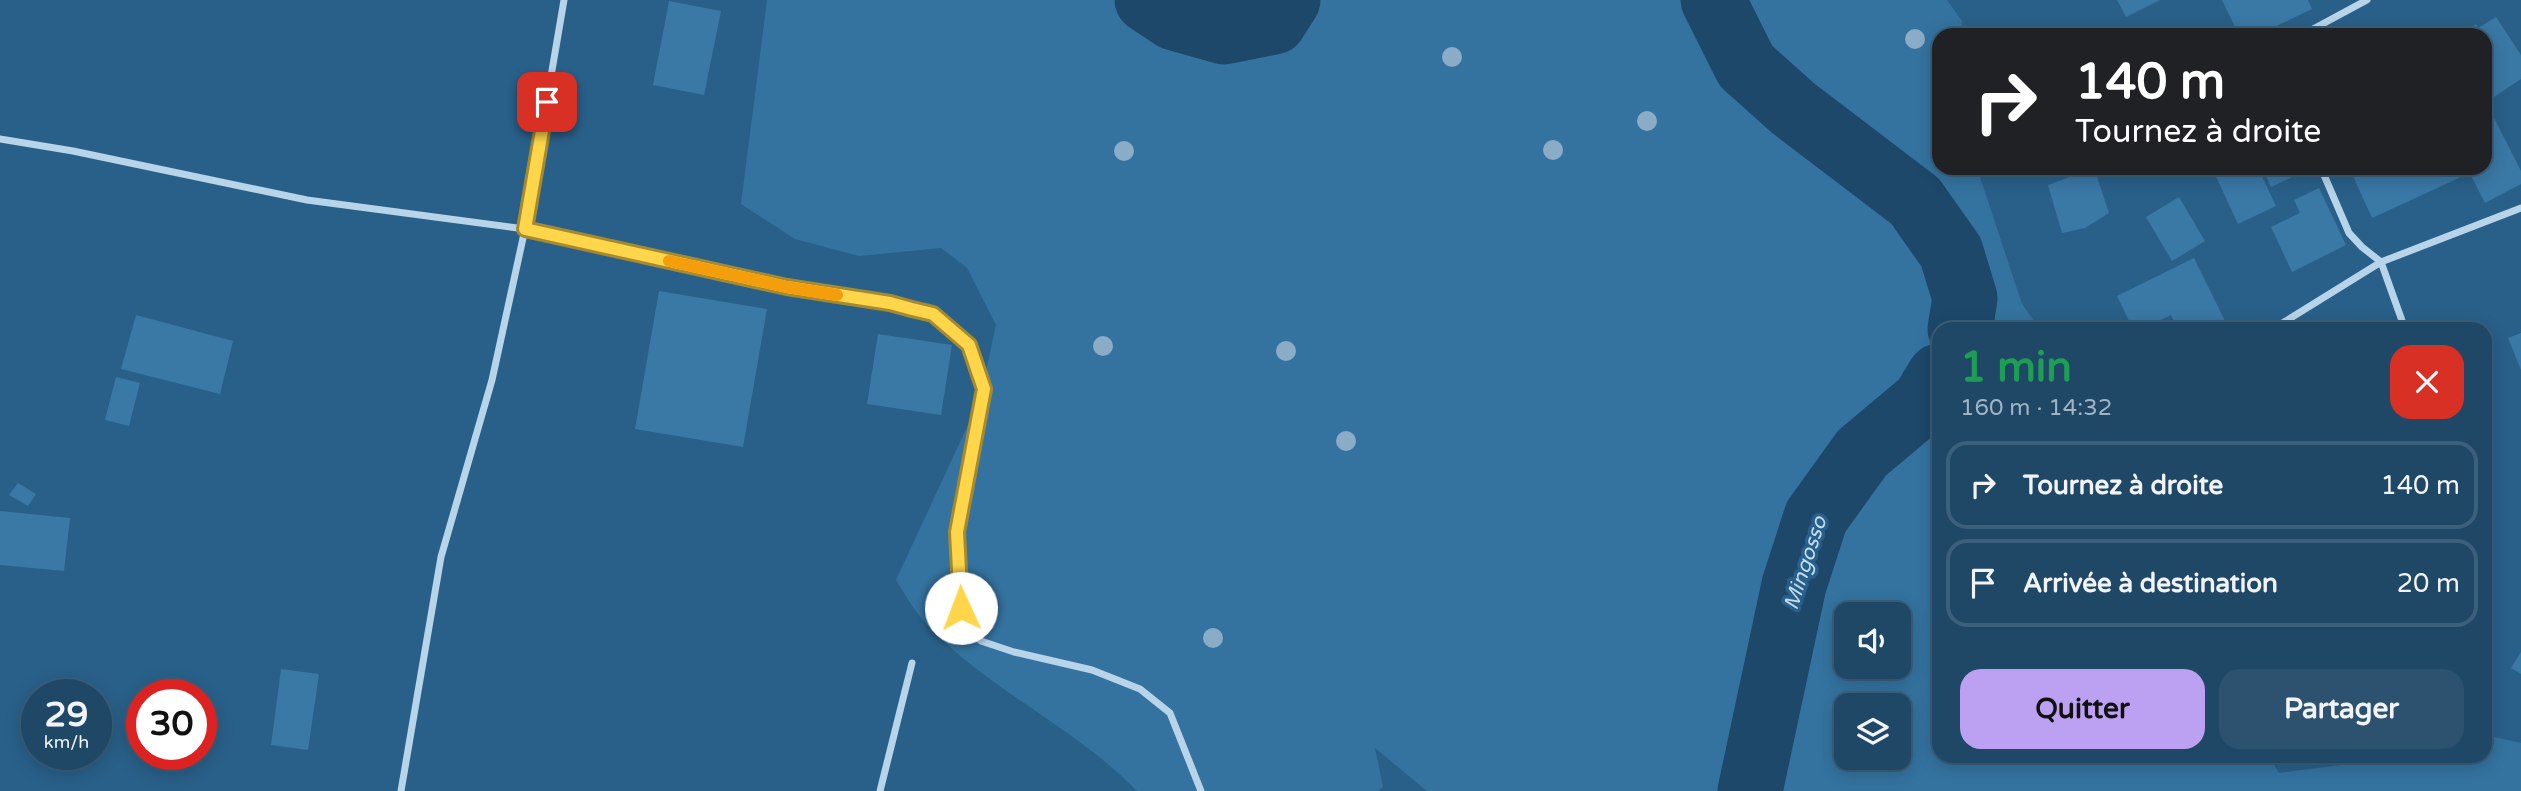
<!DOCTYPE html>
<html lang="fr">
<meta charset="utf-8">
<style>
body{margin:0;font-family:"Varela Round",sans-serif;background:#2c5270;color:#f1f3f6;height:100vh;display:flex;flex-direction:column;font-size:26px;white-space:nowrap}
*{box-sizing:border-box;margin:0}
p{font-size:23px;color:#a1b2c0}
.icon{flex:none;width:38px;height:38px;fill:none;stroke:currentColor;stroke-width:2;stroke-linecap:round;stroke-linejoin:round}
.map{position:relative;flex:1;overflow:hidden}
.drawer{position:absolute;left:1932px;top:322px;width:560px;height:441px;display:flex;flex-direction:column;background:#1f4867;border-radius:21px;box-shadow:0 4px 18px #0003,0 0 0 2px #3c607b}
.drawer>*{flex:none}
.top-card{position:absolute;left:1932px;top:28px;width:560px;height:147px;border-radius:21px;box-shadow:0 4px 18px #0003,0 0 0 2px #3c607b;background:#202124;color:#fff;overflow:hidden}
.controls{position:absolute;left:1834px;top:602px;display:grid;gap:14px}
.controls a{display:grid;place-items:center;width:77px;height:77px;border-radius:14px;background:#1f4867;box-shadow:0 4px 18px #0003,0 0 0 2px #3c607b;font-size:35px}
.speed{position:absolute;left:21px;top:679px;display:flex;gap:14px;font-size:35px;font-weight:700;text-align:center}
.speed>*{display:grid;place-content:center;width:91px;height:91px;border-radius:50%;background:#1f4867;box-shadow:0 4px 18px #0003,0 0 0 2px #3c607b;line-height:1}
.speed small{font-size:18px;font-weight:400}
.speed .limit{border:10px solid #d22;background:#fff;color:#111}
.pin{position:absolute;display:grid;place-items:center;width:60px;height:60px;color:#fff;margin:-30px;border-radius:14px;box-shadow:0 4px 10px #0006}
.me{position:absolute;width:77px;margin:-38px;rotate:358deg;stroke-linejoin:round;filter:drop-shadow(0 0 5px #0008)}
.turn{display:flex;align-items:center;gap:24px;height:147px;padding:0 28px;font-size:32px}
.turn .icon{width:91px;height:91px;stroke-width:2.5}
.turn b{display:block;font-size:49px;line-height:60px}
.round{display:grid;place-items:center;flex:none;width:74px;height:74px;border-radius:21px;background:#2c5270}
.summary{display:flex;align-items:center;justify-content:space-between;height:119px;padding:0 28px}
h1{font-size:42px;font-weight:700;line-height:52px;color:#1e9e55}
.cta{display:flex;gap:14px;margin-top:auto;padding:14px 28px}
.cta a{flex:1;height:80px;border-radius:21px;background:#bca0f2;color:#111;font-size:28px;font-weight:700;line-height:80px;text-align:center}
.cta a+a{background:#2c5270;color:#f1f3f6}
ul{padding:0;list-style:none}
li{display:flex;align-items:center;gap:21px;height:88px;margin:0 14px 10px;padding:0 14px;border:4px solid #3c607b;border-radius:21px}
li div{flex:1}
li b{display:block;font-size:26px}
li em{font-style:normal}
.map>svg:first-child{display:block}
.green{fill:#3473a0;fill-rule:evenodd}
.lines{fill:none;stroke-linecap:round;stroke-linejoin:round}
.river{stroke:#1d486a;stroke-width:65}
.building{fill:#3a78a5}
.minor{stroke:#b7d4e9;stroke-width:7}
.tree{fill:#8aacc6}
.route-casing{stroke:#a68a30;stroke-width:18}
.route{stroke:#ffd54a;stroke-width:12}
.slow{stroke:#f59e0b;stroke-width:12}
.labels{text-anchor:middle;stroke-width:7;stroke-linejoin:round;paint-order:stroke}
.water-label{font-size:21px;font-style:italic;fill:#c2ddf0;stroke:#296089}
</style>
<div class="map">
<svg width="2521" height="791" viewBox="0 0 2521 791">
<rect width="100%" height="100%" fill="#296089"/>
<!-- green -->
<path class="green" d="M 767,0 L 1947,0 L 1962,21 L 1961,35 L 1939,35 L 1939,168 L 1977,168 L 2022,304 L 2040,329 L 1939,329 L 1939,756 L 2269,756 L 2279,773 L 2379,760 L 2387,756 L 2485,756 L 2485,735 L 2521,743 L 2521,791 L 1427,791 L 1375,748 L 1383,787 L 1377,791 L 1137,791 C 1077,729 995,693 934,632 C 918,617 907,598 896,580 L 980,399 L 996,325 L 967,268 L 941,248 L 859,256 L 795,239 L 741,204 ZM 1846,614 L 1899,614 L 1899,667 L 1846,667 ZM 1846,705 L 1899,705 L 1899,758 L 1846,758 Z"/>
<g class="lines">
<!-- river -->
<g class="river">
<polyline points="1147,0 1174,18 1224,32 1274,22 1288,0"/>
<polyline points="1713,0 1746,66 1793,108 1915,201 1951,252 1965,298 1960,329"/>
<polyline points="1750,791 1794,585 1816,517 1862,453 1924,401 1939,376"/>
</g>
</g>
<!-- building -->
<g class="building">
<polygon points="2117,0 2160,0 2126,17"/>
<polygon points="2222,0 2308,0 2312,9 2258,35 2239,35"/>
<polygon points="669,1 721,11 704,95 653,85"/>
<polygon points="2496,17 2521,55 2521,79 2485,103 2485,35 2460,35 2476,24 2478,28"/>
<polygon points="2492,114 2521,171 2521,184 2485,203 2467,168 2485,168 2485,117"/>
<polygon points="2094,168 2109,213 2085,228 2062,233 2048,185"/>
<polygon points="2212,168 2258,168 2276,206 2238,224"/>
<polygon points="2262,168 2312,168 2271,187"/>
<polygon points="2369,168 2454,168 2459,178 2372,218 2353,176"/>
<polygon points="2319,188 2346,245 2292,272 2271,227 2300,213 2294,200"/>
<polygon points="2179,197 2205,241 2172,261 2146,217"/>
<polygon points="2194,258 2229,329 2177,329 2171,315 2143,329 2133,329 2117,296"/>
<polygon points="659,291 767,309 743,447 635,429"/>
<polygon points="136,315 233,341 220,394 121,369"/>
<polygon points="2521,333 2521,370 2508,338"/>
<polygon points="878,334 952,345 941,415 867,404"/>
<polygon points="116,377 140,383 129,426 105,420"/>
<polygon points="18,483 36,494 28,506 9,495"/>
<polygon points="0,511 70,518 64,571 0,565"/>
<polygon points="2485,646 2493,648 2486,678 2485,678"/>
<polygon points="2521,652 2521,674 2511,668"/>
<polygon points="281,669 319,674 308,750 271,745"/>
</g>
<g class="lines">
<!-- minor -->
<g class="minor">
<polyline points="564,0 525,229 787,287 890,303 933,314 969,346 984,389 957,532 961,608 969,630 981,641 1014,652 1092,670 1140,689 1170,713 1201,791"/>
<polyline points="2302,35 2367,0"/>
<polyline points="0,139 73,151 307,200 525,229 492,380 441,557 401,791"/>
<polyline points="2321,168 2349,233 2362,247 2381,262 2405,329"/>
<polyline points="2273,329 2381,262 2521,208"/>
<polyline points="2485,555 2488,563"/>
<polyline points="880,791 912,663"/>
</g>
</g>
<!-- trees -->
<g class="tree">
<circle cx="1915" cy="39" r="10"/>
<circle cx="1452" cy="57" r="10"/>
<circle cx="1647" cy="121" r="10"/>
<circle cx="1553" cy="150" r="10"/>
<circle cx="1124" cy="151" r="10"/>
<circle cx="1103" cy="346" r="10"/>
<circle cx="1286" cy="351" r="10"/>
<circle cx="1346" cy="441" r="10"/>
<circle cx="1213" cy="638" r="10"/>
</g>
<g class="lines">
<!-- route casing -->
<g class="route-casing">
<polyline id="route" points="547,102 525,229 787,287 890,303 912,309 933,314 969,345 984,389 957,532 961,608"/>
</g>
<!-- route -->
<use href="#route" class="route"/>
<!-- slow -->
<polyline class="slow" points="669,261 787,287 837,295"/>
</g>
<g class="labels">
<!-- water labels -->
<g class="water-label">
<text transform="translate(1805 563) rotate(-72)" y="7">Mingosso</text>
</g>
</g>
</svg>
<div class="controls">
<a><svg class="icon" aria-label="sound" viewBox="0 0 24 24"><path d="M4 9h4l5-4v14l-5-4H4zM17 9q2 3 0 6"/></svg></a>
<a><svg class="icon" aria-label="layers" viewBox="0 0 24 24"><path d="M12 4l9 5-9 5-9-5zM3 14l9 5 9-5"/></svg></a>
</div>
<div class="speed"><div>29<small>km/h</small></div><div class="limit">30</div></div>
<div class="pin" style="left:547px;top:102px;background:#d93025"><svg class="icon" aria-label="arrive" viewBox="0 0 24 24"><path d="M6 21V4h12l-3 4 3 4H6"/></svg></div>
<svg class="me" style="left:961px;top:608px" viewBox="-20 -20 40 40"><circle r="19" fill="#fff"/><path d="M0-13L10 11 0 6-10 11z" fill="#ffd54a"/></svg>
<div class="top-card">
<div class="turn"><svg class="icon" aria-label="right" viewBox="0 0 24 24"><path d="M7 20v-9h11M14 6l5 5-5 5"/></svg><div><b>140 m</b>Tournez à droite</div></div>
</div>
<section class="drawer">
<div class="summary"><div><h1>1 min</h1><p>160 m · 14:32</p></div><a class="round" style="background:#d93025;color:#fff"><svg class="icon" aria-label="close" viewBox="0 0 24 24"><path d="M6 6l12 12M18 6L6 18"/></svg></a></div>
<ul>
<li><svg class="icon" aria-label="right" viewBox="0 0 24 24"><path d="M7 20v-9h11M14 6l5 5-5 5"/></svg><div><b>Tournez à droite</b></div><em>140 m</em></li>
<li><svg class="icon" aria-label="arrive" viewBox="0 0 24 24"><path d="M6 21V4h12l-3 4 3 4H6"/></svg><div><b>Arrivée à destination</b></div><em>20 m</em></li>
</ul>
<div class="cta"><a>Quitter</a><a>Partager</a></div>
</section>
</div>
